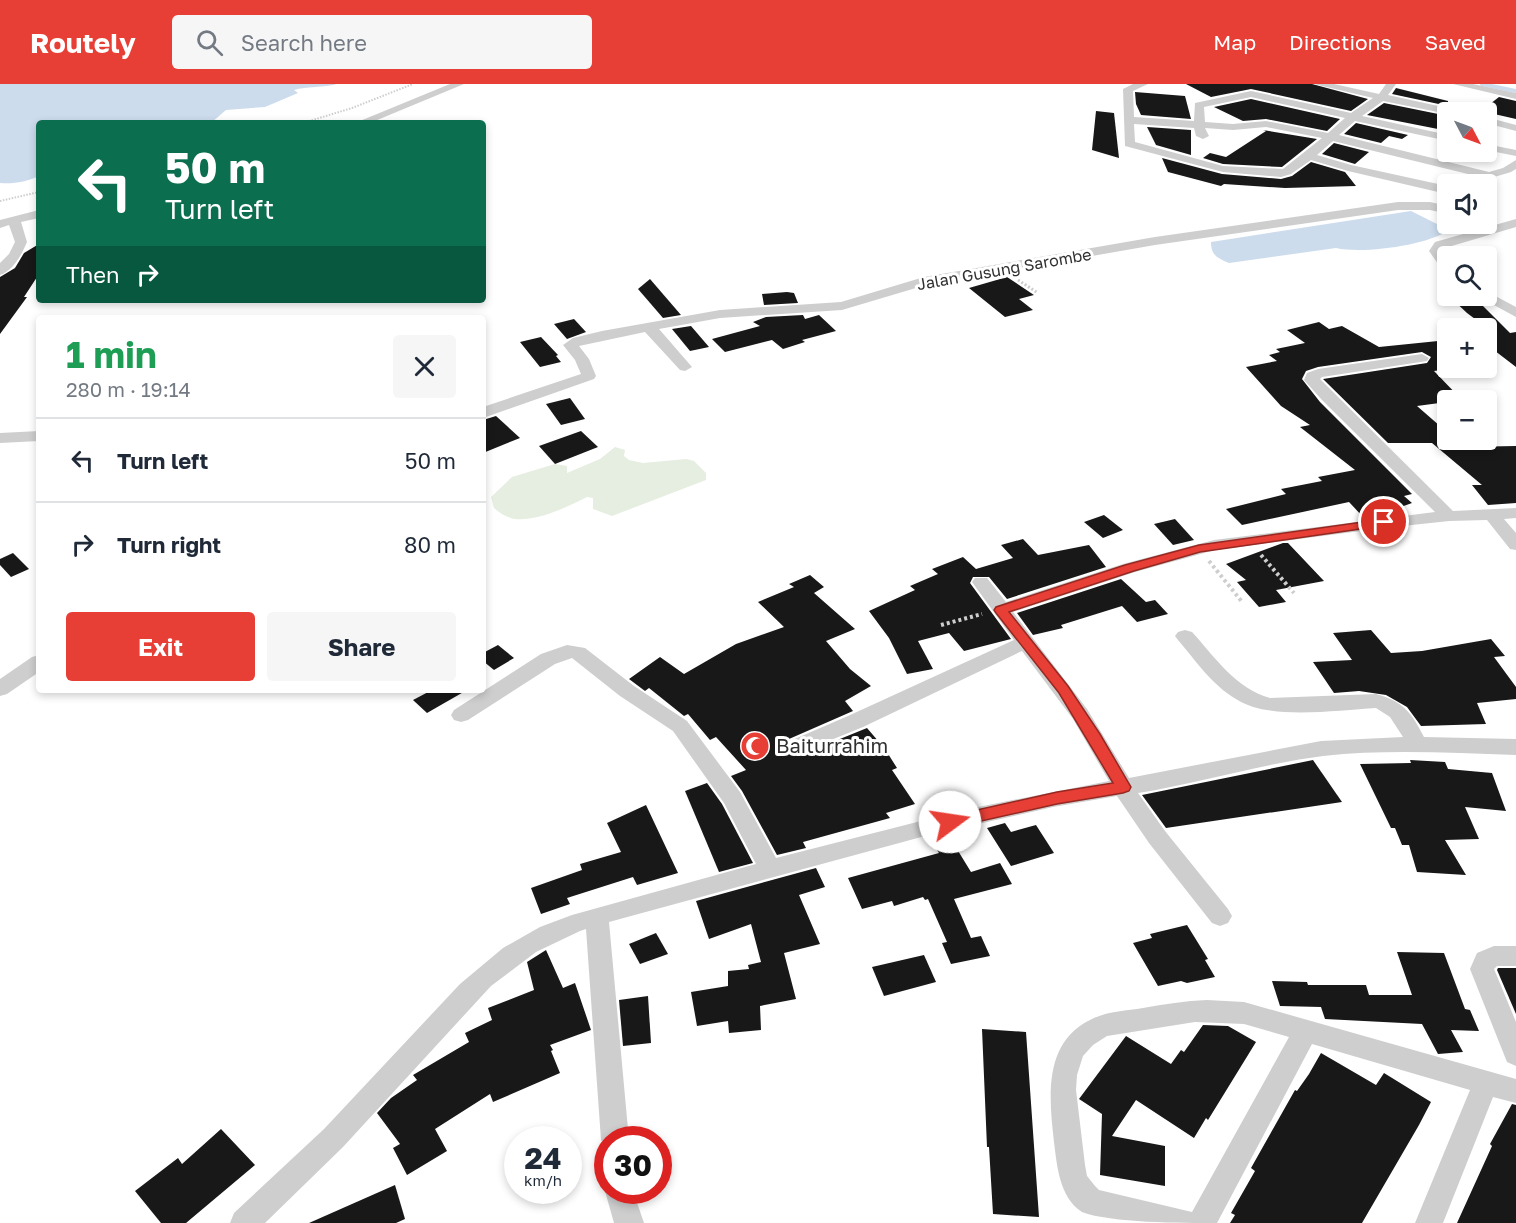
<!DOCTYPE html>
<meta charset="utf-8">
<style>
body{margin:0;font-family:"Golos Text",sans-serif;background:#f6f6f7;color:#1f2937;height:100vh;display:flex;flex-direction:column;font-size:22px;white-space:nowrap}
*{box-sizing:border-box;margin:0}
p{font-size:20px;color:#747a83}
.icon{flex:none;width:33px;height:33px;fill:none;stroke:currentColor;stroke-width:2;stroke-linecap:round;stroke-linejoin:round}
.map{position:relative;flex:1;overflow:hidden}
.details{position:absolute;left:36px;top:231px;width:450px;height:378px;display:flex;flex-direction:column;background:#fff;border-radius:6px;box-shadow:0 3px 9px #0003}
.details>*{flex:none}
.top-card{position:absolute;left:36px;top:36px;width:450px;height:183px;border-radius:6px;box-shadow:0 3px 9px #0003;background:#0b6e4f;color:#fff;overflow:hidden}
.needle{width:39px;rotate:131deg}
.tools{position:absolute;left:1437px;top:18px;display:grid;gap:12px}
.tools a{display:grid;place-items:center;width:60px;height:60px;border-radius:6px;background:#fff;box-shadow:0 3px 9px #0003;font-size:30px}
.speed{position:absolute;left:504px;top:1042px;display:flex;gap:12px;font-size:30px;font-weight:700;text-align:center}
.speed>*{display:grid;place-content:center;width:78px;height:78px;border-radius:50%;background:#fff;box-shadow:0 3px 9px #0003;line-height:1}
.speed small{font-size:15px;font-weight:400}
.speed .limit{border:9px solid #d22;background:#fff;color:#111}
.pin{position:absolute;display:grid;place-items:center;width:51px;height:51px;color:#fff;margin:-26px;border:3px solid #fff;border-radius:50%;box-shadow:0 2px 6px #0007}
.me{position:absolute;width:66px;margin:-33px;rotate:76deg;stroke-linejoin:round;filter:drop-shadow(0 0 4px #0008)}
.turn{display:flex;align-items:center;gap:21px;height:126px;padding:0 30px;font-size:27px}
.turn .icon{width:78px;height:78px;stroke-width:2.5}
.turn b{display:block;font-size:42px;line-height:51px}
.then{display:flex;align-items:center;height:57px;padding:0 30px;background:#0003;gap:12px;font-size:22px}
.round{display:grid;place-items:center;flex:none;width:63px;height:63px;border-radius:6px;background:#f6f6f7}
.overview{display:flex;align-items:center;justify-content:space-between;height:102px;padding:0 30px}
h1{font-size:36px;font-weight:700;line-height:45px;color:#1e9e55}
.cta{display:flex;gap:12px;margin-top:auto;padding:12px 30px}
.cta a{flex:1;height:69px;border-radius:6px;background:#e73e35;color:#fff;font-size:24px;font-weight:700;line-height:69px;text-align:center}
.cta a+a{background:#f6f6f7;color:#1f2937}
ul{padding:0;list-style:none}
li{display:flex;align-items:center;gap:18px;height:84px;padding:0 30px;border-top:2px solid #e0e1e3}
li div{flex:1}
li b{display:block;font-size:22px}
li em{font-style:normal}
header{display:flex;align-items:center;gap:36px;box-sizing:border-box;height:84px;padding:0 30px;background:#e73e35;color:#fff}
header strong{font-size:28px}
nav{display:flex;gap:33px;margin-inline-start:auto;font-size:21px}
.search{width:420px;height:54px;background:#f6f6f7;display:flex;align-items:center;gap:15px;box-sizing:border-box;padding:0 21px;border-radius:6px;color:#747a83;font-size:22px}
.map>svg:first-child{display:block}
.green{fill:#e5eee0}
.water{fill:#ccdced}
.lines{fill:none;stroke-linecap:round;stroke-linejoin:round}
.stream{stroke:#ccdced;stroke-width:4}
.building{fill:#181818}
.path-far2{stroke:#cecece;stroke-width:2;stroke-dasharray:1.5 1.5;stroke-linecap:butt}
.path-far1{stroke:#cecece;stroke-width:3;stroke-dasharray:2 2;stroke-linecap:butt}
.path{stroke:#cecece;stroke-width:4;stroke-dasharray:3 3;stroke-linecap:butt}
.street{fill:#cecece;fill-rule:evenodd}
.route{fill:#e73e35;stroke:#962822;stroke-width:1.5}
.labels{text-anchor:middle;stroke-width:6;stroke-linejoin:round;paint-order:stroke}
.far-street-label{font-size:16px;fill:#313131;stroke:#fff}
.poi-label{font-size:20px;fill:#313131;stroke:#fff;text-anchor:start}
</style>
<header>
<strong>Routely</strong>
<div class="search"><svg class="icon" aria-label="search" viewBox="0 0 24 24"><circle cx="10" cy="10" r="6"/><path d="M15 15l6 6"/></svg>Search here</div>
<nav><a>Map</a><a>Directions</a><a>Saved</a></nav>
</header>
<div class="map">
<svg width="1516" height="1139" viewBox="0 0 1516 1139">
<rect width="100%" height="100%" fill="#fff"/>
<!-- green -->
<path class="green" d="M 615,363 L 625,366 L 624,372 L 629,376 L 643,379 L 686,375 L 694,377 L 706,389 L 706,396 L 612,432 L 593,425 L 593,414 L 587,413 C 567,423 539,437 515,435 C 507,434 500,429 494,424 L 491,413 L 512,393 L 555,380 L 567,382 L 567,389 L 600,375 Z"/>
<!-- water -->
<g class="water">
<path d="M 0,0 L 337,0 C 323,4 307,2 294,6 L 298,9 L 265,23 L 226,26 L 211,39 L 39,39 L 39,92 C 26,98 14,100 0,99 Z"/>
<path d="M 1411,127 L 1449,146 C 1426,162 1362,170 1336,164 L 1229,179 C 1217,174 1211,171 1211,158 Z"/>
</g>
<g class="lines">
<!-- stream -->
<polyline class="stream" points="1482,0 1516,7"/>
</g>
<!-- building -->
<g class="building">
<polygon points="1186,0 1312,0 1368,15 1351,27 1251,5 1211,13"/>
<polygon points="1396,4 1448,17 1448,22 1392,10"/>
<polygon points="1135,8 1185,12 1191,35 1141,31 1136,20"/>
<polygon points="1499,13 1516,17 1516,35 1481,27"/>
<polygon points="1251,15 1340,35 1327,47 1266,35 1243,37 1214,23"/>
<polygon points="1384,19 1448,32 1448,47 1367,31"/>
<polygon points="1096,27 1114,29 1119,74 1092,66"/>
<polygon points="1356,39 1408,51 1402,55 1389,52 1381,59 1344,50"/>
<polygon points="1147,43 1191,46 1191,71 1156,61"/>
<polygon points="1263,46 1317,55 1282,83 1223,80 1203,74 1210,69 1226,73 1266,47"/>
<polygon points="1334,59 1369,68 1355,80 1322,70"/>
<polygon points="1162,74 1222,90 1281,95 1292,92 1311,78 1345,88 1356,102 1285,104 1224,100 1221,102 1168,88"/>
<polygon points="39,160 39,190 24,213 27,213 0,250 0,193 15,184 24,169"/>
<polygon points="1007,193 1034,211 1019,215 1033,226 1005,233 969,204"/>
<polygon points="650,195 681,231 663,234 638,205"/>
<polygon points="787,208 794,209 798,219 764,221 762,210"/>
<polygon points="1449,212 1473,212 1510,249 1516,248 1516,283 1486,260 1486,251 1495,250 1467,229"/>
<polygon points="803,231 805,235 819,231 836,247 802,256 805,258 783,265 772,256 725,268 712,255 760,242 753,238 766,233"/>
<polygon points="574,235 586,248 567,255 554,240"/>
<polygon points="1319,238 1329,245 1342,242 1379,263 1448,256 1448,285 1434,287 1462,316 1417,322 1448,349 1448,356 1455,356 1463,363 1516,362 1516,419 1488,421 1472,401 1482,401 1432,359 1388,359 1323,295 1427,279 1431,273 1422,268 1318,283 1306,287 1302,295 1320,318 1412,410 1404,412 1412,419 1387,428 1389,430 1364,434 1349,418 1242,441 1226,425 1286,410 1281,405 1322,397 1318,393 1355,386 1300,343 1310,341 1281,322 1246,283 1277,277 1269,271 1280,268 1276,265 1305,259 1287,246"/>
<polygon points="691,242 709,263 690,267 672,245"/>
<polygon points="541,253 558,271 556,272 561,278 540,283 520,258"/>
<polygon points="570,314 585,335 561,341 546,320"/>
<polygon points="496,332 520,354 483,369 483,336"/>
<polygon points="581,347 598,363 555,380 539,362"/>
<polygon points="1104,431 1123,446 1103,454 1084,438"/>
<polygon points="1175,435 1194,456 1173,461 1154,440"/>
<polygon points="1023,455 1038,471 1089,461 1106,483 1007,515 989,493 973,493 970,499 1011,555 964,567 949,549 918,557 933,585 907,590 889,554 869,527 915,506 910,502 938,490 932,485 963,473 976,485 1013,474 1001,461"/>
<polygon points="1283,459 1288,459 1324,497 1276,506 1286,518 1259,523 1237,498 1246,496 1226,480"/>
<polygon points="13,469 29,485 11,493 0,481 0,475"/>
<polygon points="810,491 824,503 814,509 855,545 826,557 850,585 871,602 845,617 853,627 789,655 784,663 789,669 798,672 867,644 885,665 897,684 892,686 915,720 886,729 890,734 803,758 806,764 777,771 742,707 731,692 746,686 716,653 710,656 688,630 684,632 649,604 645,607 629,595 660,573 684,590 736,560 784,543 758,518 794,503 789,500"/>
<polygon points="1121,495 1146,518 1155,516 1168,530 1137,538 1122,522 1061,541 1063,544 1033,551 1017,529"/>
<polygon points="1371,546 1391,569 1422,567 1491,555 1505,572 1494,573 1516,603 1516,615 1477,619 1486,640 1421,642 1407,623 1386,611 1359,607 1334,609 1313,578 1352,576 1333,549"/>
<polygon points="498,561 514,574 494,586 483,577 483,569"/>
<polygon points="432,606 467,606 427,629 413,616"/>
<polygon points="1313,676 1342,718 1166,744 1142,711"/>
<polygon points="1410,676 1445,678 1448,685 1492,689 1506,727 1465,723 1479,755 1445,756 1466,791 1417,788 1409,761 1402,761 1395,744 1391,744 1360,680 1411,679"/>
<polygon points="707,699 722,720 753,779 719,788 685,707"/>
<polygon points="646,721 678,789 637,801 633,793 567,814 570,820 541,830 531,804 582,786 580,780 621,768 607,739"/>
<polygon points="1005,739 1011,748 1036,741 1054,769 1011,782 987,744"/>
<polygon points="952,757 971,788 1000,779 1012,800 954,815 971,854 981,852 990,872 951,880 942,859 947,858 928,815 925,816 923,813 894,822 892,817 862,825 848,794 939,769 935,763"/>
<polygon points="816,784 825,803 799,811 820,860 784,869 796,915 760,922 761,946 729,949 728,937 697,942 691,908 728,902 728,887 749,885 748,881 761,878 751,840 709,855 696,817"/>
<polygon points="1187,841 1208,875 1205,876 1215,893 1187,899 1181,897 1158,902 1133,859 1152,854 1150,850"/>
<polygon points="656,849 668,870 640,880 629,860"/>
<polygon points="546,866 563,904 575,899 591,946 550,961 553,966 551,967 560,989 493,1018 490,1010 435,1045 447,1067 407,1091 393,1064 400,1060 377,1029 391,1014 417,996 413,991 469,958 465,949 492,936 488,924 534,906 527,878"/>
<polygon points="1397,868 1444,869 1465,925 1470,926 1479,947 1451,946 1463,968 1438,970 1422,940 1325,935 1321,923 1280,922 1272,897 1307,898 1308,901 1366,901 1369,911 1412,911"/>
<polygon points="924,871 936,898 884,912 872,883"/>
<polygon points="1498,884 1516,884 1516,930 1497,886"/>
<polygon points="648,912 651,959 623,962 619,916"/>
<polygon points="1203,941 1228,942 1256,958 1208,1036 1206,1034 1194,1054 1136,1016 1112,1052 1165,1062 1165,1102 1100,1091 1102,1030 1079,1015 1126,952 1171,980 1181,966 1184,968"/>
<polygon points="982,945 1026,948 1039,1133 993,1130 989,1063 987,1063"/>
<polygon points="1321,969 1376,1001 1384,989 1431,1018 1419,1041 1362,1139 1230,1139 1235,1131 1231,1129 1255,1087 1251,1084 1295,1006 1297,1007 1309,990"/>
<polygon points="1512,1020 1516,1021 1516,1139 1457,1139 1492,1062 1490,1060"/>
<polygon points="221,1045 255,1081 186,1139 161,1139 135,1107 178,1074 182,1080"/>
<polygon points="395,1101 405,1135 396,1139 309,1139"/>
</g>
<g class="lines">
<!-- path-far2 -->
<g class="path-far2">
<polyline points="303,39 352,24 413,0"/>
<polyline points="0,117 39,108"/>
</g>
<!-- path-far1 -->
<polyline class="path-far1" points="1018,196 1038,209"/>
<!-- path -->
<g class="path">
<polyline points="1261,471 1294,509"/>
<polyline points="1209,477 1243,519"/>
<polyline points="941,541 982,530"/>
</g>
<!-- street -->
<g class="street">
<polygon points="450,0 464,0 370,39 355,39"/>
<path d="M 1133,0 L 1148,0 L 1133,7 L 1134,33 L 1194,37 L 1195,19 L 1251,7 L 1351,29 L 1373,14 L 1314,0 L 1334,0 L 1379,10 L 1386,0 L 1396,0 L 1388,11 L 1452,25 L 1457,28 L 1448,30 L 1383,17 L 1362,32 L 1448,51 L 1448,57 L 1355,37 L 1339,51 L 1489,88 L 1503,84 L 1516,76 L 1516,85 L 1511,88 L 1471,100 L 1454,100 L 1456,97 L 1476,92 L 1333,57 L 1317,71 L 1351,81 L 1438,100 L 1452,100 L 1448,100 L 1448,107 L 1438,108 L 1348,87 L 1311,76 L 1291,90 L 1281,93 L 1223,88 L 1125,62 L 1123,5 ZM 1251,13 L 1345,34 L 1328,49 L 1266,37 L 1233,40 L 1205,38 L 1204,23 ZM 1134,40 L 1194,44 L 1196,52 L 1203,55 L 1209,52 L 1205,44 L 1233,46 L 1266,43 L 1322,54 L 1283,85 L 1223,82 L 1135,58 Z"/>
<polygon points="1453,0 1473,0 1516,9 1516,15"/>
<polygon points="1486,33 1516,41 1516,47 1486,39"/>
<polygon points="1486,60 1516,66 1516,72 1486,66"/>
<polygon points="1398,118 1430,118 1448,122 1448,130 1430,126 1398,126 1155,161 926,201 842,226 720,234 659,245 692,283 685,287 680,286 645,248 579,262 589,275 596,292 594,295 483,334 483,323 581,290 575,276 563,261 573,254 602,247 720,226 841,218 924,193 1155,153"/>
<path d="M 39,126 L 39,134 L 21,138 L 27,158 C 22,170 13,187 0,191 L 0,179 L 9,170 L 15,158 L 9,141 L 0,144 L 0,136 Z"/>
<polygon points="1516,135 1516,143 1445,164 1442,167 1448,175 1448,188 1443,187 1429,167 1435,158"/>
<polygon points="1486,207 1516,223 1516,233 1481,214 1480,212 1486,212"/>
<path d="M 1422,270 L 1429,274 L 1427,277 L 1322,293 L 1320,295 L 1453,427 L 1516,424 L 1516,434 L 1504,435 L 1516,449 L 1516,466 L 1510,465 L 1487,436 L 1449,437 L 1384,444 L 1215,466 L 1135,488 L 1013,528 L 1087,625 L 1129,694 L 1321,657 L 1403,653 L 1390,633 L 1376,624 C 1336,626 1269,637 1236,615 C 1212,601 1196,577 1178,556 L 1175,552 L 1178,548 L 1185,546 L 1192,548 C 1214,572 1236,605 1270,614 L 1376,610 C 1404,618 1411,628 1424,653 L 1516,655 L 1516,671 C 1452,669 1387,665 1323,672 C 1261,680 1200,699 1138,709 L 1165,747 L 1228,825 L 1232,832 L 1228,839 L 1220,842 L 1212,839 L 1149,759 L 1117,712 L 1053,723 L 925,752 L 609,838 L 629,1056 L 608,1056 L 608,1066 L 601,1056 L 586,845 L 580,847 L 536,868 L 491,902 L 343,1063 L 265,1139 L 230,1139 L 234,1129 L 324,1045 L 460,900 L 503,864 L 540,843 L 572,831 L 756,780 L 724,719 L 673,647 L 620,612 L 572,574 L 555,580 L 468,636 L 461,638 L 454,636 L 451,631 L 454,626 L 541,570 L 567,561 L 585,564 L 634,602 L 687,637 L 740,708 L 776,774 L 968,725 L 1109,697 L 1073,635 L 1022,567 L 863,643 L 804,667 L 797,670 L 790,667 L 786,662 L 790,657 L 848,632 L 1014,556 L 972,498 L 975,494 L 987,494 L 1006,518 L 1123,480 L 1214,456 L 1435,428 L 1322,316 L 1304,296 L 1307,289 L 1318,285 Z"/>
<polygon points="39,347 39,357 0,359 0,349"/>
<polygon points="39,571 39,588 7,610 0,612 0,595 32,573"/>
<polygon points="1494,862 1516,862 1516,882 1497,882 1494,885 1516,938 1516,982 1507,978 1470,885 1477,869"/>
<path d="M 1207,916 L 1244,918 L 1516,995 L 1516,1019 L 1493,1013 L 1443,1139 L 1415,1139 L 1470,1006 L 1312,960 L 1217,1139 C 1183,1139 1110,1139 1082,1128 C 1059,1113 1057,1081 1054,1058 C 1049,1014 1043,959 1090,936 C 1107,927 1125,927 1143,924 C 1164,920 1185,917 1207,916 ZM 1195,938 L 1244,940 L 1289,953 L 1192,1128 L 1099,1106 L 1095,1102 L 1087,1092 L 1085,1081 L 1076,1006 L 1077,991 L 1083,972 L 1093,961 L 1107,952 Z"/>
<polygon points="608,1101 608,1107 633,1107 644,1139 614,1139 605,1107"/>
</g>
</g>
<!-- route -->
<polygon class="route" points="1384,435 1388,436 1388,441 1200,468 1134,487 1009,528 1068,602 1100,650 1131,703 1129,707 1123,709 1057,720 950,744 945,743 942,738 945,734 950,732 1057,708 1113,699 1059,609 996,529 994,526 996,523 1125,481 1199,461"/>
<!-- icons -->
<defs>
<g id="mosque-disc" transform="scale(1.5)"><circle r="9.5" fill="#e73e35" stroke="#fff"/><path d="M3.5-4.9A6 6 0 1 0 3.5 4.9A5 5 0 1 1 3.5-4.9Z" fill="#fff"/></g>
</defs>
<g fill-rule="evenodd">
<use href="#mosque-disc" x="755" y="662"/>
</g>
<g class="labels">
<!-- far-street labels -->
<g class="far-street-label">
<text transform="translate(1004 185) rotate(-10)" y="6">Jalan Gusung Sarombe</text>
</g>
<!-- poi labels -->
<g class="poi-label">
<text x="776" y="669">Baiturrahim</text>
</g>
</g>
</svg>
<div class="tools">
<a><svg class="needle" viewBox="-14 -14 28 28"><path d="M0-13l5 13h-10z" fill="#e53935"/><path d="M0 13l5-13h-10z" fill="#747a83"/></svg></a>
<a><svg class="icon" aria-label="sound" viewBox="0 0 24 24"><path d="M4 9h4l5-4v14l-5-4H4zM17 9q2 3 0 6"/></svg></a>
<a><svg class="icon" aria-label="search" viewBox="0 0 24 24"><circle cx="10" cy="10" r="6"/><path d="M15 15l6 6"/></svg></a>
<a>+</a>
<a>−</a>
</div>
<div class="speed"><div>24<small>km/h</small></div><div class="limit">30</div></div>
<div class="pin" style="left:1384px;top:438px;background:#d93025"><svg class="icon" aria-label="arrive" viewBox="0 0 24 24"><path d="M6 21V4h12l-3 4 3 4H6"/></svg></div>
<svg class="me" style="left:950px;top:738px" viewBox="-20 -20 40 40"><circle r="19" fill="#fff"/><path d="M0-13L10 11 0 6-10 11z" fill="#e73e35"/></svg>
<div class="top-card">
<div class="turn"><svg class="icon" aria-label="left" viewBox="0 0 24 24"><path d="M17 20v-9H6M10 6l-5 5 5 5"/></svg><div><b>50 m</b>Turn left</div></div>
<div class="then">Then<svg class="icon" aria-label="right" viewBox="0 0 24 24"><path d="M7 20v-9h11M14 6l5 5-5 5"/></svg></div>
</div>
<section class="details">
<div class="overview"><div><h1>1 min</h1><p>280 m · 19:14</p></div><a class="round"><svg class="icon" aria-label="close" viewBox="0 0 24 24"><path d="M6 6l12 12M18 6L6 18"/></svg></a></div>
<ul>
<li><svg class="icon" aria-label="left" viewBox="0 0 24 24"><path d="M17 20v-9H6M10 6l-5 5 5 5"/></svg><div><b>Turn left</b></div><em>50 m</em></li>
<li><svg class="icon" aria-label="right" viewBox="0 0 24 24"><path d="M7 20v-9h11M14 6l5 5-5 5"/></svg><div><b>Turn right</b></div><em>80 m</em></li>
</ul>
<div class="cta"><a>Exit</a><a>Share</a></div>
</section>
</div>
